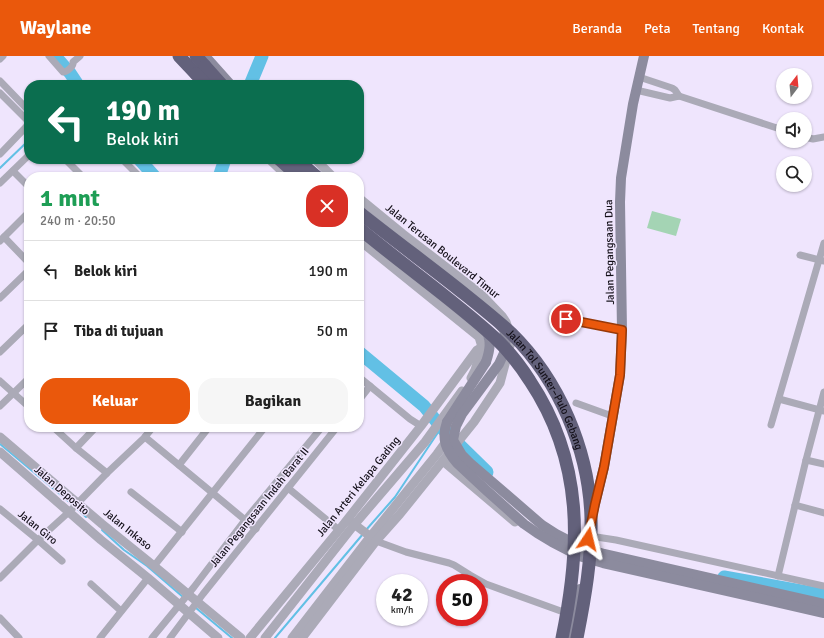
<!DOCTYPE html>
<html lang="id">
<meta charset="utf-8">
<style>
body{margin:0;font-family:Signika,sans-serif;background:#f6f6f6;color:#222;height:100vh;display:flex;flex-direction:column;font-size:15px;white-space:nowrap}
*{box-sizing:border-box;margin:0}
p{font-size:13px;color:#767676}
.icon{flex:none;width:22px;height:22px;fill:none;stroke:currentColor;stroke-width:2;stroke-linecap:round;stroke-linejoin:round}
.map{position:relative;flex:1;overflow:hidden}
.side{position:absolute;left:24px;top:116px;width:340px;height:260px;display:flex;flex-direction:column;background:#fff;border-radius:16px;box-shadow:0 1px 3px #0004}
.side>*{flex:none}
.banner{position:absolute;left:24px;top:24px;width:340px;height:84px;border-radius:16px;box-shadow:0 1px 3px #0004;background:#0b6e4f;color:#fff;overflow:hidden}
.needle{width:26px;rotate:16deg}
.buttons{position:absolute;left:776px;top:12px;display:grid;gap:8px}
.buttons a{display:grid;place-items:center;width:36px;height:36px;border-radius:50%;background:#fff;box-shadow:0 1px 3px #0004;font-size:20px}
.speed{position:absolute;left:376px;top:518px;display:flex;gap:8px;font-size:20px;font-weight:700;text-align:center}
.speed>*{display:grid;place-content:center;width:52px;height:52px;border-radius:50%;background:#fff;box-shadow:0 1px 3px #0004;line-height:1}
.speed small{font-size:10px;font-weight:400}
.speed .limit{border:6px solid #d22;background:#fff;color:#111}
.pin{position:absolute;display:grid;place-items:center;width:34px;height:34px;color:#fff;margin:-17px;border:2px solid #fff;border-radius:50%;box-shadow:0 1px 4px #0007}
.me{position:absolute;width:44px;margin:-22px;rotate:10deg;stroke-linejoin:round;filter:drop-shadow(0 0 3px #0008)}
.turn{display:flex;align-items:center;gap:14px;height:84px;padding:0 16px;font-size:18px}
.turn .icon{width:52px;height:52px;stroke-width:2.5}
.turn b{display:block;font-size:28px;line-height:34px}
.round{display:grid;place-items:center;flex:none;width:42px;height:42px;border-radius:16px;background:#f6f6f6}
.headline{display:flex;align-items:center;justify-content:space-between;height:68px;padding:0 16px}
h1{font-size:24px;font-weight:700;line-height:30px;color:#1e9e55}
.button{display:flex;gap:8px;margin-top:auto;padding:8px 16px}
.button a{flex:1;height:46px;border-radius:16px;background:#ea580c;color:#fff;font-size:16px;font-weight:700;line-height:46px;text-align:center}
.button a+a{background:#f6f6f6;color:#222}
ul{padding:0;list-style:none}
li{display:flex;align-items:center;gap:12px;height:60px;padding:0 16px;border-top:1px solid #e0e0e0}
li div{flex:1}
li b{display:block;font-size:15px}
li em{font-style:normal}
header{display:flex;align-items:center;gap:24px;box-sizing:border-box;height:56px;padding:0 20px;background:#ea580c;color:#fff}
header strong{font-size:19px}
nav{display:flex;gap:22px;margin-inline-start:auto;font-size:14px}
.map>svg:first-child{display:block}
.pitch{fill:#a4d4b4}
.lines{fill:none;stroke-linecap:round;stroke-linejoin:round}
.stream{stroke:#62c0e5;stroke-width:2}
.river{stroke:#62c0e5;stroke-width:13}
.minor{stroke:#abaab7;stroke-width:7}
.tertiary{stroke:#abaab7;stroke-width:9}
.secondary{stroke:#8c8b9e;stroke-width:10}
.motorway{stroke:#63617b;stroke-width:13}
.secondary-bridge{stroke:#8c8b9e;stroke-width:10}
.motorway-bridge{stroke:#63617b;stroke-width:13}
.route-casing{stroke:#983908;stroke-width:10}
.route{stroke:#ea580c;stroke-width:7}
.labels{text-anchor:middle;stroke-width:3;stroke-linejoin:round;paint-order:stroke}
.street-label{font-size:11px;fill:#130f18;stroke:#efe5fd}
</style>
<header>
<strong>Waylane</strong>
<nav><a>Beranda</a><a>Peta</a><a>Tentang</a><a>Kontak</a></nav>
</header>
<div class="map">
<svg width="824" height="582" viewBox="0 0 824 582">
<rect width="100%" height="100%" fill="#efe5fd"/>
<!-- pitch -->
<polygon class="pitch" points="652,155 681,163 676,180 647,172"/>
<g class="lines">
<!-- stream -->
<g class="stream">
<polyline points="0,112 29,84"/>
<polyline points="0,388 73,449"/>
<polyline points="76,452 86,461"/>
<polyline points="102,474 124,494 147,510 183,541"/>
<polyline points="366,474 395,441 439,375"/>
<polyline points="196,552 232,582"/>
<polyline points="275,582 363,478"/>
</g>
<!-- river -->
<g class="river">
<polyline points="55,0 70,17 78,29"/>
<polyline points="250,29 262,0"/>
<polyline points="139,103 155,121"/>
<polyline points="219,121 225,103"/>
<polyline points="359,296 424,350 441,371 487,416"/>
<polyline points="724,521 824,539"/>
</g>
<!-- minor -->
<g class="minor">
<path d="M 49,0 L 63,16 C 67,16 74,10 73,6 L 80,0"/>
<polyline points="0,3 3,0"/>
<polyline points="639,21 672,32 675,34 679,40"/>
<polyline points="0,25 28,54"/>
<polyline points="636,34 670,42 679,40 783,74"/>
<polyline points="0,37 28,65 28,68 26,71 0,98"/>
<polyline points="805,81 813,83 824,81"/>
<polyline points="65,103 83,121"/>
<polyline points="122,103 140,121"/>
<polyline points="13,115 29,131"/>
<polyline points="0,127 29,99"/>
<polyline points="4,181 29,207"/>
<polyline points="0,185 29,156"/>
<polyline points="800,199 824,205"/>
<polyline points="0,242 29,214"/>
<polyline points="566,263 622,274"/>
<polyline points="0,296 29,268"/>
<polyline points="359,321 410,363 421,370"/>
<polyline points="0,325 29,351"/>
<polyline points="779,343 824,355"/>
<polyline points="359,344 370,330"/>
<polyline points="576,347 612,360"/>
<polyline points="0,350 29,322"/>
<polyline points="771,369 824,187"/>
<polyline points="53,371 76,392 107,417"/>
<polyline points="145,381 256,473"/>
<polyline points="76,392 96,371"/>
<polyline points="806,404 824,408"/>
<polyline points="179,409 209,371"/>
<polyline points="288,432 339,474"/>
<polyline points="131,436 182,476"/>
<polyline points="795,449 824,457"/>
<polyline points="0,453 38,484 62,505"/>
<polyline points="590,480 616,484 824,530"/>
<polyline points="376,485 406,496 449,507 454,509 470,519 486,528 569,558"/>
<polyline points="154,510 265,371"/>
<polyline points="778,520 806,404 824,336"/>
<polyline points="0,522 38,484 70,455 107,417 144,382 153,371"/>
<polyline points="91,528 121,555"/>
<polyline points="0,562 19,582"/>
<polyline points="100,582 148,522"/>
<polyline points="152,582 194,531 245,464 322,371"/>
<polyline points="170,582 203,538 337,371"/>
</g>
<!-- tertiary -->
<g class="tertiary">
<polyline points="269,103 288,121"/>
<polyline points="315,103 333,121"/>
<polyline points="359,184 479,281 482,291 475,314 471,322"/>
<polyline points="0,381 102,468 154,510 241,582"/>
<polyline points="0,396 101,484 148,522 218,582"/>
<polyline points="443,405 515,466"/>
<polyline points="350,465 375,484"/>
<polyline points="250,582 339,474 421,370 477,294 482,291"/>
<polyline points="265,582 354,469 425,386 462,335"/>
<polyline points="292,582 370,481 437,398 448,383"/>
<polyline points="302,582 376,485 400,458 474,366 500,327 511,286 509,275 506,266 502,260 481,238 403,178 359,142"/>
</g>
<!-- secondary -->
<g class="secondary">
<polyline points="205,0 231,29"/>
<polyline points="447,366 486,306"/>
<polyline points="593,456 604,411 620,319 622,274 620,146 621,122 633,48 644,0"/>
<polyline points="570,582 580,533"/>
</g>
<!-- motorway -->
<g class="motorway">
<polyline points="179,0 196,18"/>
<polyline points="196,0 205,10"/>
<polyline points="279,103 299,121"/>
<polyline points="296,103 317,121"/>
</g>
<!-- secondary-bridge -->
<g class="secondary-bridge">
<polyline points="500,269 504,274 506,283 504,297 499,308 462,358 456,370 453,384 462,399 470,407 542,469 556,478 581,491 604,498 824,548"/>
<path d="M 485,273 C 492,284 490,294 486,306"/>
<path d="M 447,366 C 441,383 446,394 457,407 L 486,434 L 524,468 L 537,477 L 552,486 L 579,500 L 603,507 L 824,557"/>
</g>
<!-- motorway-bridge -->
<g class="motorway-bridge">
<polyline points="205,10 222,29"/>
<polyline points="196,18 206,29"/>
<path id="s1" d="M 359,156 C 395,185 431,211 467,240 C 482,252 497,264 511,277 C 559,324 589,394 591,462 C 592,502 585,542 577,582"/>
<path d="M 359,172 C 403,209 451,242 494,281 C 508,294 520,309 530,325 C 584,406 581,491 562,582"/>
</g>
</g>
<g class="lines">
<!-- route casing -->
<g class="route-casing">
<polyline id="route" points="566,263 622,274 620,319 604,411 595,448 588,483"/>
</g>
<!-- route -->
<use href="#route" class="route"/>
</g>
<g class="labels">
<!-- street labels -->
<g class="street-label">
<text transform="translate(443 195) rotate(39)" y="4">Jalan Terusan Boulevard Timur</text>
<text transform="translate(609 196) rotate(-91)" y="4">Jalan Pegangsaan Dua</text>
<text dy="4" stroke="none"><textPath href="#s1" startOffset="261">Jalan Tol Sunter–Pulo Gebang</textPath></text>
<text transform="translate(358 430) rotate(-51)" y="4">Jalan Arteri Kelapa Gading</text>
<text transform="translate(62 434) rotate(41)" y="4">Jalan Deposito</text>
<text transform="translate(259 451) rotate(-51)" y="4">Jalan Pegangsaan Indah Barat II</text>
<text transform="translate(38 471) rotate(39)" y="4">Jalan Giro</text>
<text transform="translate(128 473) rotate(39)" y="4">Jalan Inkaso</text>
</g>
</g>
</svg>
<div class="buttons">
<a><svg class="needle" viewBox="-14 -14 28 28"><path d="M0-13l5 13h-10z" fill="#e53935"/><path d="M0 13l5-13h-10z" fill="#767676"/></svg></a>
<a><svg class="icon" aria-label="sound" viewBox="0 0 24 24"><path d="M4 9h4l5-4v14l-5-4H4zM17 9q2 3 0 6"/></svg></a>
<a><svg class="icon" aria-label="search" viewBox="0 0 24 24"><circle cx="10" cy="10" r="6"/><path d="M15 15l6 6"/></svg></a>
</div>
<div class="speed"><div>42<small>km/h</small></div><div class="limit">50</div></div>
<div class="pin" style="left:566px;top:263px;background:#d93025"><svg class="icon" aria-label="arrive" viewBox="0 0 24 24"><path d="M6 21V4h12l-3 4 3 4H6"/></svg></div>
<svg class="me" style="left:588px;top:483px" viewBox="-20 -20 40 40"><path d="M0-17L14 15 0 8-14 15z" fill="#ea580c" stroke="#fff" stroke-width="4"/></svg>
<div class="banner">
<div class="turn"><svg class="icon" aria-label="left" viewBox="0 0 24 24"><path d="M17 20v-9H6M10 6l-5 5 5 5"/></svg><div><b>190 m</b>Belok kiri</div></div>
</div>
<section class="side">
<div class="headline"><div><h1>1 mnt</h1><p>240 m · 20:50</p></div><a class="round" style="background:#d93025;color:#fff"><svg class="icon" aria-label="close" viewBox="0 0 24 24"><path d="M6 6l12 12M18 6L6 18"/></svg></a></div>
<ul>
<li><svg class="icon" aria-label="left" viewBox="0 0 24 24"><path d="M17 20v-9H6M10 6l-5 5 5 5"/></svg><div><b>Belok kiri</b></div><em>190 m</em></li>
<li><svg class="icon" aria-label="arrive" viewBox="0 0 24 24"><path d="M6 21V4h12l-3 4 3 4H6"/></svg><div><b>Tiba di tujuan</b></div><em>50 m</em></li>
</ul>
<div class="button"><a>Keluar</a><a>Bagikan</a></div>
</section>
</div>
